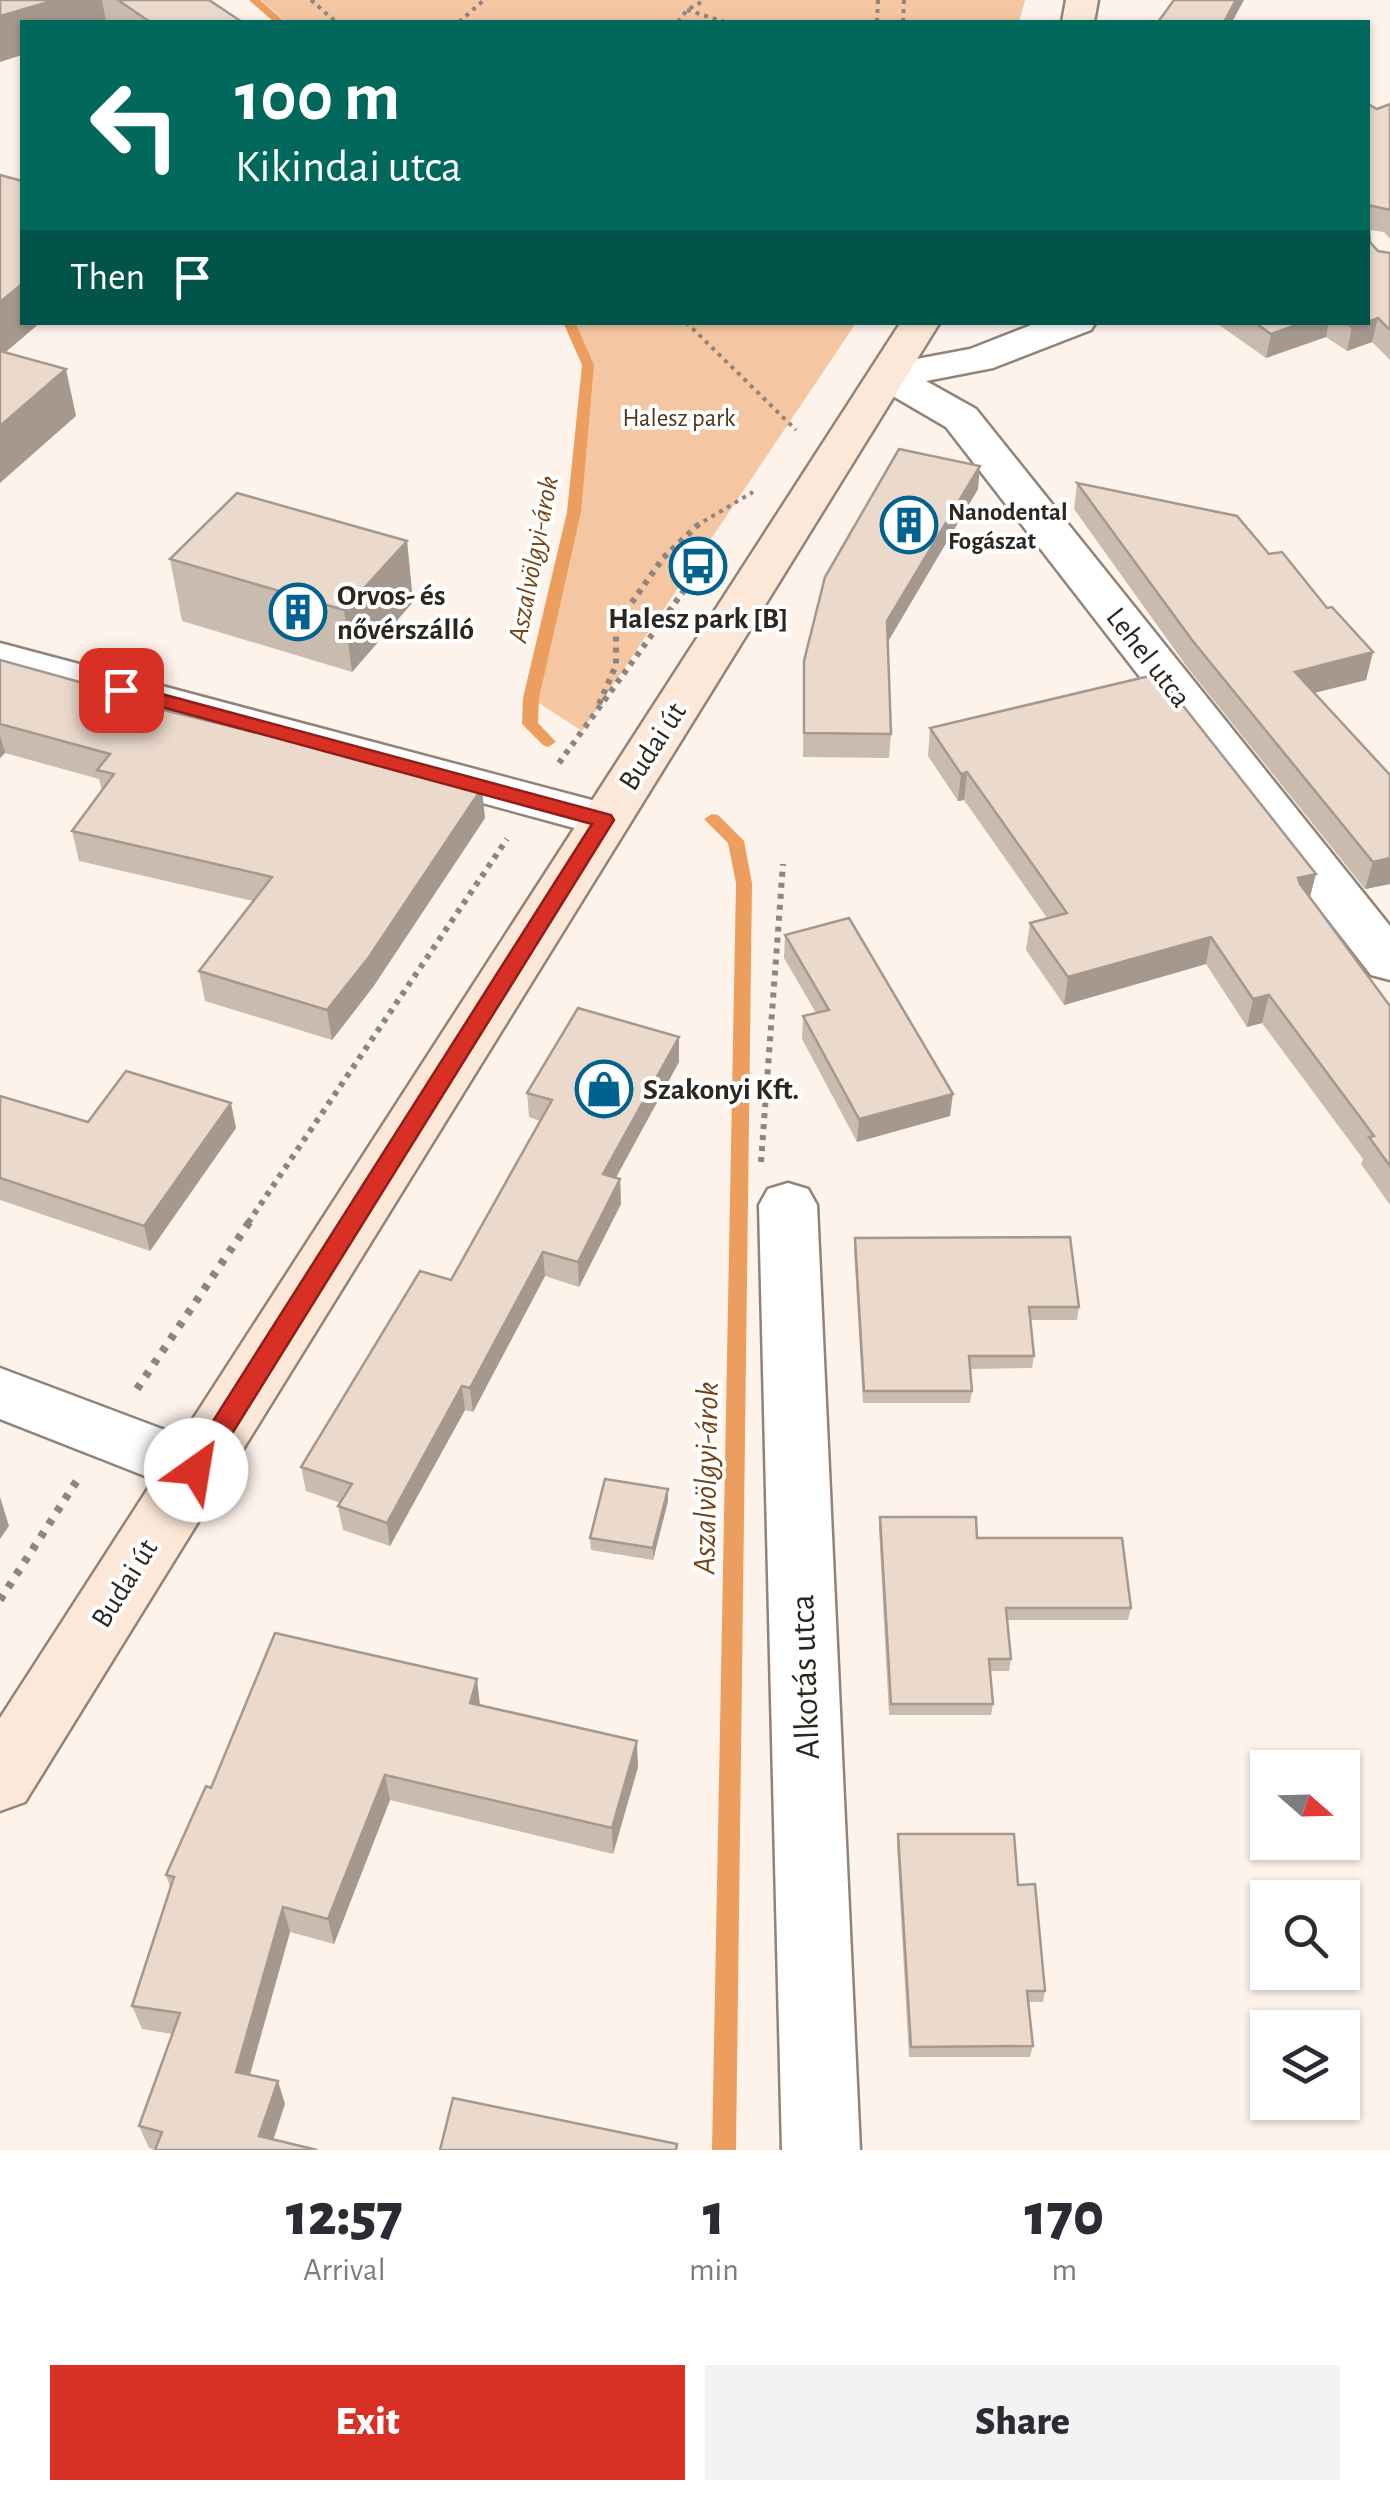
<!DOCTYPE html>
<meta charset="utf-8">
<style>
body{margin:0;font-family:"Alegreya Sans",sans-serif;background:#f2f2f3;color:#2b2b33;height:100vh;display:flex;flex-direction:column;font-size:38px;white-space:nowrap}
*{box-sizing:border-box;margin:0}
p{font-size:32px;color:#7c7c81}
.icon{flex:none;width:55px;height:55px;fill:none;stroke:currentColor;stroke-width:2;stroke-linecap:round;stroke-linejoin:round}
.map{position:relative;height:2150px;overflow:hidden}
.panel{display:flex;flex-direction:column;background:#fff;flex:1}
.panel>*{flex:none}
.hud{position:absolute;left:20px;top:20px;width:1350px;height:305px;border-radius:0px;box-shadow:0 2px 8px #0004;background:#00695c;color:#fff;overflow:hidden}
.needle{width:65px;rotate:110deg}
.controls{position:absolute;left:1250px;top:1750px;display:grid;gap:20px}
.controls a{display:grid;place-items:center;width:110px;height:110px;border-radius:0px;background:#fff;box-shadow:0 2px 8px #0004;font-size:50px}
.pin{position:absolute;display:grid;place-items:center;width:85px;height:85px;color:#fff;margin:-42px;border-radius:20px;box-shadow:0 5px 15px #0006}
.me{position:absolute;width:110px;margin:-55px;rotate:32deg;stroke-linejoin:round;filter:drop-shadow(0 0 8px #0008)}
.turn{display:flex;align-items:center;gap:35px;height:210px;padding:0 50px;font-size:45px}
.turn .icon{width:130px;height:130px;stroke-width:2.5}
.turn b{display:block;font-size:70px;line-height:85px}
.then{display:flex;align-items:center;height:95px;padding:0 50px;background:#0003;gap:20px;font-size:38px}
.eta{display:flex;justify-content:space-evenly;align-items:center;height:170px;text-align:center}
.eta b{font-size:60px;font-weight:800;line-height:70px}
.cta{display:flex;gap:20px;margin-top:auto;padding:20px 50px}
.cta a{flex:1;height:115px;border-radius:0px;background:#d93025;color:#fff;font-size:40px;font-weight:800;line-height:115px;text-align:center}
.cta a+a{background:#f2f2f3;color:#2b2b33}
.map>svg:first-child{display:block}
.green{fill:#f4c6a2}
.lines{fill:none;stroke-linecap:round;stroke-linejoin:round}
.stream{fill:#eb9e5e;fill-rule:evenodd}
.street-casing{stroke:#938377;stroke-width:5}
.secondary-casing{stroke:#938377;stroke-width:5}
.path-far2{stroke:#8d857f;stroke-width:4;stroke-dasharray:4 5;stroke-linecap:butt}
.path-far1{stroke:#8d857f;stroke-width:6;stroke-dasharray:5 6;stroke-linecap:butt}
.path{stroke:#8d857f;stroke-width:8;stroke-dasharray:6 9;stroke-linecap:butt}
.street{fill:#fff;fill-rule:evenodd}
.secondary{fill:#fce8d8;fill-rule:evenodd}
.wall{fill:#cabbaf}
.shaded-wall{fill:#a4988f}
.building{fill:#ebd9cc;stroke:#a4988f;stroke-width:2.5}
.route{fill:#d93025;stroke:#8d1f18;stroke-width:2.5}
.labels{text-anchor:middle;stroke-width:8;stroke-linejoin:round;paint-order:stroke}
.far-park-label{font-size:25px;fill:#543419;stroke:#fff}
.far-poi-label{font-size:25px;font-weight:bold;fill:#2c2621;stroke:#fff;text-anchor:start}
.far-water-label{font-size:28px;font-style:italic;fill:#764414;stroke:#fff}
.poi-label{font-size:30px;font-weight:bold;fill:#2c2621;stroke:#fff;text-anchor:start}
.street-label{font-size:30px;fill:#2c2621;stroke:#fff}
.water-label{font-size:32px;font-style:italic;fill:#764414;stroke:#fff}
.near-street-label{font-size:35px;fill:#2c2621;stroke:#fff}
</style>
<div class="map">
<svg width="1390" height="2150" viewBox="0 0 1390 2150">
<rect width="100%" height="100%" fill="#fef3eb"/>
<!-- green -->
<g class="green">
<polygon points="261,0 1025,0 1019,22 286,22"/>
<polygon points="569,323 856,323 582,731 531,698 580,453 588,366"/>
</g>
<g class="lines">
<!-- stream -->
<g class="stream">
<polygon points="249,0 260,0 285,22 274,22"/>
<polygon points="563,322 575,322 594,365 581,512 539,698 538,723 556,742 548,747 543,745 522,724 523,698 567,512 582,365"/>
<polygon points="712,814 718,815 744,841 752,883 736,2150 712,2150 736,883 728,843 704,819"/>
</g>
<!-- street casing -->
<g class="street-casing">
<g id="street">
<polygon points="1039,322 1096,322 1091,330 993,368 926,381 976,409 1390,926 1390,980 1371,975 946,427 874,385 868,376 874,367 970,349"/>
<polygon points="0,643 622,808 629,820 622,832 604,836 0,672"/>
<polygon points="788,1183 808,1189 817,1205 860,2150 782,2150 759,1205 768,1189"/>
<polygon points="0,1368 218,1450 228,1469 218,1488 196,1496 0,1419"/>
</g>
</g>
<!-- secondary casing -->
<g class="secondary-casing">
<g id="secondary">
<polygon points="1066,0 1098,0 1094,22 1062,22"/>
<polygon points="901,322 940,322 25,1802 0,1811 0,1718"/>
</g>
</g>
<!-- path-far2 -->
<g class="path-far2">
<polyline points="311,0 336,22"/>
<polyline points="687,10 725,22"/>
<polyline points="459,22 484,0"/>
<polyline points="678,22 687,10 705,0"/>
<polyline points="877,22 878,0"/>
<polyline points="903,22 904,0"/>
<polyline points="686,322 796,430"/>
<polyline points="696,526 753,492"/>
</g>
<!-- path-far1 -->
<g class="path-far1">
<polyline points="599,704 616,665 616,625 663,558 700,523"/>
<polyline points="559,763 701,567"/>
<polyline points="761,1162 783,864"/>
<polyline points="248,1223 507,839"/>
</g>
<!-- path -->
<g class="path">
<polyline points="137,1389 250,1221"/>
<polyline points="0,1600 78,1479"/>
</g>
<!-- street -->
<use href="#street" class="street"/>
<!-- secondary -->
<use href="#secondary" class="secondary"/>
</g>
<!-- wall -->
<g class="wall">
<polygon points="0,0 209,0 242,22 22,22"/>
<polygon points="1368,104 1377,109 1390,104 1390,239 1384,232 1369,230 1370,242 1378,251 1390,253 1390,360 1372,342 1347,351 1326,337 1266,358 1215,322 1368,322"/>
<polygon points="1077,483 1269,554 1373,652 1366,680 1314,693 1390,884 1365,889 1187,667 1074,509"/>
<polygon points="978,489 888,641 891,734 889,758 803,757 804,661"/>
<polygon points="407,541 413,602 352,672 182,621 170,559"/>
<polygon points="0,660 124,701 485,818 373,987 332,1040 205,1001 199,971 253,901 79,861 72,831 102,791 99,779 5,753 0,758"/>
<polygon points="930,728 1310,898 1390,1006 1390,1205 1361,1164 1363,1159 1262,1023 1247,1027 1206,964 1064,1005 1026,950 1030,923 1047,918 964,800 958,801 928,756"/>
<polygon points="785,935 950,1116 857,1142 802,1039 803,1016 816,1013 784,958"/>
<polygon points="679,1037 679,1062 616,1178 620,1179 621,1204 579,1287 545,1276 473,1412 465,1410 390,1546 343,1530 338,1506 341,1503 306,1491 301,1467 451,1280 540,1121 529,1117 527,1093"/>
<polygon points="0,1096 88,1122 236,1128 150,1251 0,1200"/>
<polygon points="855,1238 1079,1307 1077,1320 1030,1320 1034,1356 1032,1368 970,1369 972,1391 970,1403 863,1403 854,1250"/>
<polygon points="668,1489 668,1501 653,1560 591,1550 590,1538"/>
<polygon points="880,1517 977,1538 1131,1608 1128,1620 1007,1620 1011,1659 1009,1671 990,1671 993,1704 991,1715 889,1715 879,1529"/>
<polygon points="480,1705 638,1767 613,1854 390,1800 334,1944 290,1932 250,2075 285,2104 155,2150 149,2148 139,2126 172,2034 142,2029 132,2006 170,1887 166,1875 211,1788"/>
<polygon points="898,1834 1018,1885 1045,1991 1043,2002 1028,2002 1033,2046 1030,2057 909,2057 897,1846"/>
</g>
<!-- shaded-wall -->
<g class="shaded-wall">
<polygon points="55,0 102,0 106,22 22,22 22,55 0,62 0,16"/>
<polygon points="1236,0 1244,0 1232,22 1224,22"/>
<polygon points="22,284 22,322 41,322 0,357 0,302"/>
<polygon points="1378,318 1372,342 1347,351 1352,327"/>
<polygon points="1305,322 1329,322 1326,337 1266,358 1271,334"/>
<polygon points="66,369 76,416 0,483 0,426"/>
<polygon points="980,466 978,489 886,645 887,621"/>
<polygon points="407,541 413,602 352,672 344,610"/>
<polygon points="1373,652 1366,680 1289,699 1295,672"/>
<polygon points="0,735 5,753 0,758"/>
<polygon points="967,772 964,800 958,801 961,774"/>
<polygon points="482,788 485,818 373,987 332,1040 327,1010"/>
<polygon points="1390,858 1390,884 1365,889 1373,862"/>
<polygon points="1316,874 1309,901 1291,905 1298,878"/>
<polygon points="1211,937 1206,964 1064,1005 1068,977"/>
<polygon points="1269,995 1262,1023 1247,1027 1253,999"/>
<polygon points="679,1037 679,1062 604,1199 603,1174"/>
<polygon points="953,1094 950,1116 857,1142 859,1119"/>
<polygon points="231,1103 236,1128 150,1251 144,1226"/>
<polygon points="620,1179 621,1204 579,1287 578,1262"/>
<polygon points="543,1252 545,1276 473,1412 470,1388"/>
<polygon points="462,1386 465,1410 390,1546 387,1523"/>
<polygon points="668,1489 668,1501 653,1560 653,1548"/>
<polygon points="0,1497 9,1526 0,1539"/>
<polygon points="477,1679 480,1705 470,1703"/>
<polygon points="637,1741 638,1767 613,1854 612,1828"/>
<polygon points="385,1775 390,1800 334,1944 328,1919"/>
<polygon points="283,1907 290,1932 244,2095 236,2072"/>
<polygon points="278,2081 285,2104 270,2150 259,2136"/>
</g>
<!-- building -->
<g class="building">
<polygon points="0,0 55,0 0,16"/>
<polygon points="118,0 209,0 242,22 150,22"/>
<polygon points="1174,0 1236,0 1224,22 1158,22"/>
<polygon points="1368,104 1377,109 1390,104 1390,210 1368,205"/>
<polygon points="0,175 22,181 22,284 0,302"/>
<polygon points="1368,229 1369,229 1370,242 1378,251 1390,253 1390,330 1378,318 1368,322"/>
<polygon points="1254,322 1305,322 1271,334"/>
<polygon points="1345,322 1365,322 1352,327"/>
<polygon points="0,351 66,369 0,426"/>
<polygon points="899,449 980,466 887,621 891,734 804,733 804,661 825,577"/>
<polygon points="1077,483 1237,516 1269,554 1282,552 1327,608 1332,607 1373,652 1295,672 1390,775 1390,858 1373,862 1192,640"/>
<polygon points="237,493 407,541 344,610 170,559"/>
<polygon points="0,660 123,694 119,699 482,788 369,957 327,1010 199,971 272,877 72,831 114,774 97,770 110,754 0,724"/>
<polygon points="1158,674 1316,874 1298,878 1300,884 1390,1006 1390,1166 1369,1137 1374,1136 1269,995 1253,999 1211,937 1068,977 1030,923 1067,913 967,772 961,774 930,728"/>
<polygon points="849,918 953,1094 859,1119 803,1016 829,1010 785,935"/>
<polygon points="578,1008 679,1037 603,1174 620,1179 578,1262 543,1252 470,1388 462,1386 387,1523 338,1506 352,1484 301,1467 420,1271 451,1280 552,1100 527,1093"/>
<polygon points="126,1071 231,1103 144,1226 0,1178 0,1096 88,1122"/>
<polygon points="1070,1237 1079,1307 1029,1307 1034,1356 969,1356 972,1391 864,1391 855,1238"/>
<polygon points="605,1479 668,1489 653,1548 590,1538"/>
<polygon points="880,1517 976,1517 977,1538 1122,1538 1131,1608 1006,1608 1011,1659 989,1659 993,1704 891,1704"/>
<polygon points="275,1633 477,1679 470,1703 637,1741 612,1828 385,1775 328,1919 283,1907 236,2072 278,2081 259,2136 317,2150 155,2150 162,2132 139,2126 180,2013 132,2006 174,1877 166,1875 206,1786 211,1788"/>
<polygon points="898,1834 1014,1834 1018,1885 1035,1884 1045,1991 1027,1991 1033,2046 911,2047"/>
<polygon points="453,2098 677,2144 676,2150 440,2150"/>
</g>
<!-- route -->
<polygon class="route" points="121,683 611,815 614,820 205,1477 196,1480 187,1477 183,1470 187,1462 592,824 114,694 114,685"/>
<!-- icons -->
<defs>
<g id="building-ring" transform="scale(2.875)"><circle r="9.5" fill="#fff" stroke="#006291" stroke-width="1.5"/><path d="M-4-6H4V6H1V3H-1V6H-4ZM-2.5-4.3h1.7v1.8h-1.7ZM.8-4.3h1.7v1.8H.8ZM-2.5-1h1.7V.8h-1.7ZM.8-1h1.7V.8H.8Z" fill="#006291"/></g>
<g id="bus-ring" transform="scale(2.875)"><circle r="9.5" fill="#fff" stroke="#006291" stroke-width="1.5"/><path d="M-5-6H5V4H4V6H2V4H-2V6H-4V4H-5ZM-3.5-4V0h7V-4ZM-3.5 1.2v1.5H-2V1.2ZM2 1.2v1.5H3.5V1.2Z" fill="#006291"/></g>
<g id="shop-ring" transform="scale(2.875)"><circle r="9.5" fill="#fff" stroke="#006291" stroke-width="1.5"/><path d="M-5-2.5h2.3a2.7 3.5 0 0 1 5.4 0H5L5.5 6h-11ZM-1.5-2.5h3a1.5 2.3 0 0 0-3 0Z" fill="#006291"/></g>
</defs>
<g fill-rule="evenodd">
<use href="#building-ring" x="909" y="525"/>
<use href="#bus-ring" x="698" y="566"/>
<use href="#building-ring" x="298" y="612"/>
<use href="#shop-ring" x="604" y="1089"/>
</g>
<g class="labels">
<!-- far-park labels -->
<g class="far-park-label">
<text x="679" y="426">Halesz park</text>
</g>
<!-- far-poi labels -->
<g class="far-poi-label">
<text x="948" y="520">Nanodental<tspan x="948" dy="29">Fogászat</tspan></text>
</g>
<!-- far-water labels -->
<g class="far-water-label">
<text transform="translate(532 559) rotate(-79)" y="10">Aszalvölgyi-árok</text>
</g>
<!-- poi labels -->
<g class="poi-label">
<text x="337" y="605">Orvos- és<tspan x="337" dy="34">nővérszálló</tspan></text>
<text x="698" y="628" text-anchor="middle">Halesz park [B]</text>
<text x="643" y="1099">Szakonyi Kft.</text>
</g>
<!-- street labels -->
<g class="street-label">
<text transform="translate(1149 657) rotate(52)" y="10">Lehel utca</text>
<text transform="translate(652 746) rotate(-57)" y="10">Budai út</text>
<text transform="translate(124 1583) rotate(-58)" y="10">Budai út</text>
</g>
<!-- water labels -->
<g class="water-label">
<text transform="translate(705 1478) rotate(-89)" y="11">Aszalvölgyi-árok</text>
</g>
<!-- near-street labels -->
<g class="near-street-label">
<text transform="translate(804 1677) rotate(-92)" y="12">Alkotás utca</text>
</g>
</g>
</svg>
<div class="controls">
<a><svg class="needle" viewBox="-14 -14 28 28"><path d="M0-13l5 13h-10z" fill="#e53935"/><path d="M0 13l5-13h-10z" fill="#7c7c81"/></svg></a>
<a><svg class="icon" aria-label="search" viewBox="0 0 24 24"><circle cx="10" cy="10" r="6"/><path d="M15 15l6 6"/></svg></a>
<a><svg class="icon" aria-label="layers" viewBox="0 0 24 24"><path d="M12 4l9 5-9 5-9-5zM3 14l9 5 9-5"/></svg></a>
</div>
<div class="pin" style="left:121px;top:690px;background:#d93025"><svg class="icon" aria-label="arrive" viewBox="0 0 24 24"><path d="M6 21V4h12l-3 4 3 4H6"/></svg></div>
<svg class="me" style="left:196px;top:1470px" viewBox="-20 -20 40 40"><circle r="19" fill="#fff"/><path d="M0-13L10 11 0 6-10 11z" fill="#d93025"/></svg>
<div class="hud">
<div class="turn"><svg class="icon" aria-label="left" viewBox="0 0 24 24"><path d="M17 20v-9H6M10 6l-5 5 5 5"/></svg><div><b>100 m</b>Kikindai utca</div></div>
<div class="then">Then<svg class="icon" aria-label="arrive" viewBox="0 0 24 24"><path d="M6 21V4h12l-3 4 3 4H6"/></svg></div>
</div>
</div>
<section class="panel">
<div class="eta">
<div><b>12:57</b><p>Arrival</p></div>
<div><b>1</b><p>min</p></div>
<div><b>170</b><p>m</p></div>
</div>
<div class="cta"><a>Exit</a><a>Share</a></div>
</section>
